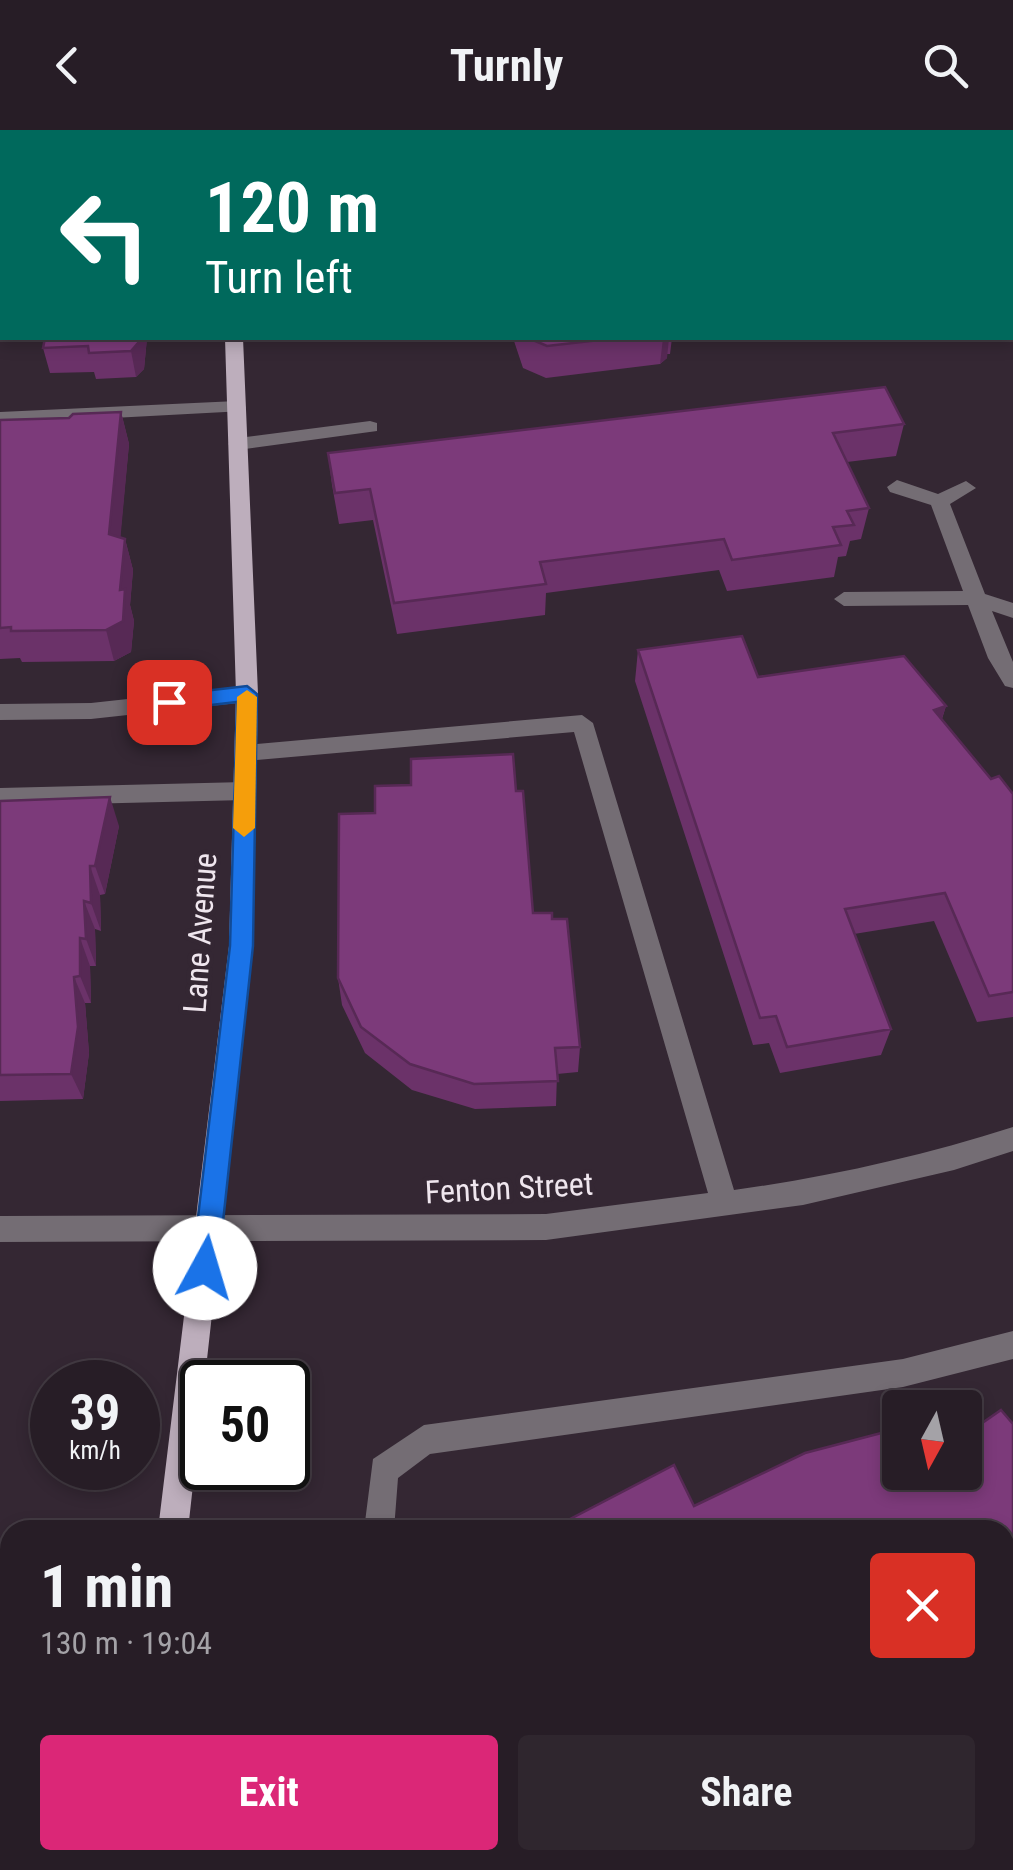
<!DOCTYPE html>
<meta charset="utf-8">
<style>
body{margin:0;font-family:"Roboto Condensed",sans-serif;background:#2f262e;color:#f1f3f6;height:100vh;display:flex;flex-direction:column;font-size:38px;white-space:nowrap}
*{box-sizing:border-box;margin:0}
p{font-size:32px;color:#a4a2a7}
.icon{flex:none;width:55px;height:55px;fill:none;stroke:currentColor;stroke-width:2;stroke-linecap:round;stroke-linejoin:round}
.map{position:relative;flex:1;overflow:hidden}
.details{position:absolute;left:0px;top:1390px;width:1015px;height:350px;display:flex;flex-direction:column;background:#271d26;border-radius:30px 30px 0 0;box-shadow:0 5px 15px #0003,0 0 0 2px #433b43}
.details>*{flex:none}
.top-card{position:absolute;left:0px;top:0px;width:1015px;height:210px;box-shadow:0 5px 15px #0003,0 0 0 2px #433b43;background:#00695c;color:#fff;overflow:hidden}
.needle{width:65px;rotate:188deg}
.controls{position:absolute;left:882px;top:1260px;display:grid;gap:20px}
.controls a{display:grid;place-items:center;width:100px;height:100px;border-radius:10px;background:#271d26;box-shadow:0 5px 15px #0003,0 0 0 2px #433b43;font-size:50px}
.speed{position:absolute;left:30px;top:1230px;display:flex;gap:20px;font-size:50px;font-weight:700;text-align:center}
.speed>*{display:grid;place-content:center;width:130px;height:130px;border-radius:50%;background:#271d26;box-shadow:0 5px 15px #0003,0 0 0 2px #433b43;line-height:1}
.speed small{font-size:25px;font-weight:400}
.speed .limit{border:5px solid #111;border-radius:15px;background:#fff;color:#111}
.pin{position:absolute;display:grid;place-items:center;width:85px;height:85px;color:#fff;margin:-42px;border-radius:20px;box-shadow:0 5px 15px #0006}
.me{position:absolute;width:110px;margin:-55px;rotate:6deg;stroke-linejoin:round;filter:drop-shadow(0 0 8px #0008)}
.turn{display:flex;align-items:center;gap:35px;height:210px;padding:0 40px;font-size:45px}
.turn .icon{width:130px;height:130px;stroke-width:2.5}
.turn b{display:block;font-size:70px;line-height:85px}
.round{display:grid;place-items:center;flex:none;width:105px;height:105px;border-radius:10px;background:#2f262e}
.summary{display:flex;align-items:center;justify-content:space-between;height:170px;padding:0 40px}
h1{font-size:60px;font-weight:700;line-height:75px}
.primary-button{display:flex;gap:20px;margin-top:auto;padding:20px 40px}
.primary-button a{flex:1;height:115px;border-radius:10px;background:#db2777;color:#fff;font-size:40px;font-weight:700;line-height:115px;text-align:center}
.primary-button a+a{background:#2f262e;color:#f1f3f6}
header{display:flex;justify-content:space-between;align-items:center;height:130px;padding:0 40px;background:#271d26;font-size:45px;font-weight:700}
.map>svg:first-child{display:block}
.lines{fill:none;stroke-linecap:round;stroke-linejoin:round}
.minor{fill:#746d74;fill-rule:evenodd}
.major{fill:#bdaebc;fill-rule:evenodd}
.wall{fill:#6b3269}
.shaded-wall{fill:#572955}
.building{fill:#7c3a7a;stroke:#572955;stroke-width:2.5}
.route{fill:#1a73e8;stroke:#114b97;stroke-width:2.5}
.slow{fill:#f59e0b}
.labels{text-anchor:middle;stroke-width:9;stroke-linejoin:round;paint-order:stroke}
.street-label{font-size:32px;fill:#efe6ee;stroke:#342733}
</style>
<header><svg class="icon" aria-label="back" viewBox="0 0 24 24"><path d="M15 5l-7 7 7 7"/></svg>Turnly<svg class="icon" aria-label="search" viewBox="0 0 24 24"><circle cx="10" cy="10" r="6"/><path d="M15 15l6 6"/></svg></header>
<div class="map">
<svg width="1013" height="1740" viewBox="0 0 1013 1740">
<rect width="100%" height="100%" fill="#342733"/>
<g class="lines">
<!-- minor -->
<g class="minor">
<polygon points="237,271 246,277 244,281 0,294 0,282"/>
<polygon points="370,291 377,293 377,301 238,320 228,314 238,308"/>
<polygon points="897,350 938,364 966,351 976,358 950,374 985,464 1013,473 1013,488 992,481 1013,532 1013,558 1005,556 988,528 968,475 844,476 834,469 844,462 963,461 931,375 890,362 887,357"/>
<polygon points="247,556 258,564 247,572 91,589 0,590 0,574 91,573"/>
<path d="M 582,585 L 593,593 L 734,1060 C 829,1047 922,1026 1013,997 L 1013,1021 L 954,1040 L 803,1075 L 546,1110 L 0,1112 L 0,1086 L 546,1084 L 708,1063 L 574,602 L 246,631 L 235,623 L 246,615 Z"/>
<polygon points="245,652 256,661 245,670 0,676 0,658"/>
<polygon points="1013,1201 1013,1229 903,1257 430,1324 398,1348 394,1400 364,1400 373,1329 424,1295 903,1229"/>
<polygon points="335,1730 369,1730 368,1740 334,1740"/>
</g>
<!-- major -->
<g class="major">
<polygon points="0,0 14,0 2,5"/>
<rect x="219" y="0" width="16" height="2"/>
<polygon points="225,208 243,208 258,564 253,816 188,1400 158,1400 229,816 236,564"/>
<polygon points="101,1730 135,1730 133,1740 99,1740"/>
</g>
</g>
<!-- wall -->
<g class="wall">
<rect x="0" y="17" width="2" height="90"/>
<polygon points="45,208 147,208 144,239 136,247 96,249 94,242 50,243 43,218"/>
<polygon points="513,208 672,208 670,224 667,224 667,228 660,234 546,248 523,238"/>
<polygon points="121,282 129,314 120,407 125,409 133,440 130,475 134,491 131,522 114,531 22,532 20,528 0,529 0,290 69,288"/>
<polygon points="904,294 896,326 847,332 869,378 861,409 850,411 846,426 838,427 834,447 727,461 719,440 546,463 545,485 397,504 373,390 339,394 332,355 328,323"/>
<polygon points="638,520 758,547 946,576 942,589 991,649 1013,664 1013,887 977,892 934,791 854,804 891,899 881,925 780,943 769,913 753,915 635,551"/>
<polygon points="516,661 533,783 580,917 578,942 557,944 556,976 475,979 412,960 365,923 342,875 338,848 375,683"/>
<polygon points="0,671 119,696 105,764 100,765 101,801 95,799 96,836 90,836 91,873 85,873 89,923 83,969 0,971"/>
</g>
<!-- shaded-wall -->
<g class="shaded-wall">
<polygon points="139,208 147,208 144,239 136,247 131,221"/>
<polygon points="663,208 669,208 667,228 660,234"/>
<polygon points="121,282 129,314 118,435 109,404"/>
<polygon points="125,409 133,440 130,475 134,491 131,522 114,531 106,500"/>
<polygon points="946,576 936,606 934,580"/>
<polygon points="110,667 119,696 105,764 95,736"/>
<polygon points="90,736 100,765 101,801 91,773"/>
<polygon points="84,771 95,799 96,836 86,809"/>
<polygon points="80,808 90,836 91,873 80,846"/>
<polygon points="74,847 85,873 89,923 83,969 71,944"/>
</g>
<!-- building -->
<g class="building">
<polygon points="525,0 760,0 761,2 515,2"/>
<polygon points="1012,11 1013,12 1012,135"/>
<rect x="0" y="17" width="2" height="65"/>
<polygon points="45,208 139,208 138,213 131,221 89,223 88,216 43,218"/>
<polygon points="528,208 617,208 547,216"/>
<polygon points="885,257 904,294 833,303 869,378 847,381 854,395 833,397 841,415 732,430 724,409 540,432 546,454 394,473 370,359 335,363 328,323"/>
<polygon points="121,282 109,404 125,409 120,460 125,459 123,491 106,500 11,501 11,497 0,498 0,290 69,288 73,284"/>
<polygon points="742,506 758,547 904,526 946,576 934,580 991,649 999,646 1013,664 1013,862 989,866 945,763 845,779 891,899 787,917 776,886 760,888 638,520"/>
<polygon points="513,624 516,661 523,661 533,783 552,783 552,789 567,789 580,917 555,918 558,951 474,954 410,934 361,897 338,848 339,684 375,683 375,656 411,655 411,629"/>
<polygon points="110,667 95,736 90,736 91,773 84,771 86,809 80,808 80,846 74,847 78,897 71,944 0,945 0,671"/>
<polygon points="1001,1280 1013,1294 1013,1740 450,1740 447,1730 1005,1730 1005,1400 549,1400 674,1335 694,1376 805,1323 889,1301 900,1317 900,1342 965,1342 965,1305"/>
</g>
<!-- route -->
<polygon class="route" points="247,556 257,564 253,816 218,1138 214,1147 205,1150 196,1147 192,1138 230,816 237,572 169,580 159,572 169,565"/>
<!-- slow -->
<polygon class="slow" points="247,560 257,567 255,698 244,707 233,698 237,567"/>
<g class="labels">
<!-- street labels -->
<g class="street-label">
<text transform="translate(200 803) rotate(-86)" y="11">Lane Avenue</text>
<text transform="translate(509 1058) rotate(-3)" y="11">Fenton Street</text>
</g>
</g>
</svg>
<div class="controls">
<a><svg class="needle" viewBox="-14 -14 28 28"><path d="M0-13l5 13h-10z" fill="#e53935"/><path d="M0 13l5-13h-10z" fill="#a4a2a7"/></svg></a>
</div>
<div class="speed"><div>39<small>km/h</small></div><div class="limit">50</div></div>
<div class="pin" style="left:169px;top:572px;background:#d93025"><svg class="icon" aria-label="arrive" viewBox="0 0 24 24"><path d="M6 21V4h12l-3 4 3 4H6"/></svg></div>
<svg class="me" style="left:205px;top:1138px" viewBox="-20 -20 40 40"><circle r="19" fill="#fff"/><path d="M0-13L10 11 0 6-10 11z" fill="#1a73e8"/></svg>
<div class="top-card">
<div class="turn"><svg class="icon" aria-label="left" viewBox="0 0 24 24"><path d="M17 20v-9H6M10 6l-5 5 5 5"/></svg><div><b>120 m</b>Turn left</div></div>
</div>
<section class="details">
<div class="summary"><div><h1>1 min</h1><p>130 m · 19:04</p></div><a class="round" style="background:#d93025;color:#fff"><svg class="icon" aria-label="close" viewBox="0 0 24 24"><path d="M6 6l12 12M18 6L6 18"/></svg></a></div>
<div class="primary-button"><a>Exit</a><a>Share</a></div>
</section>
</div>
